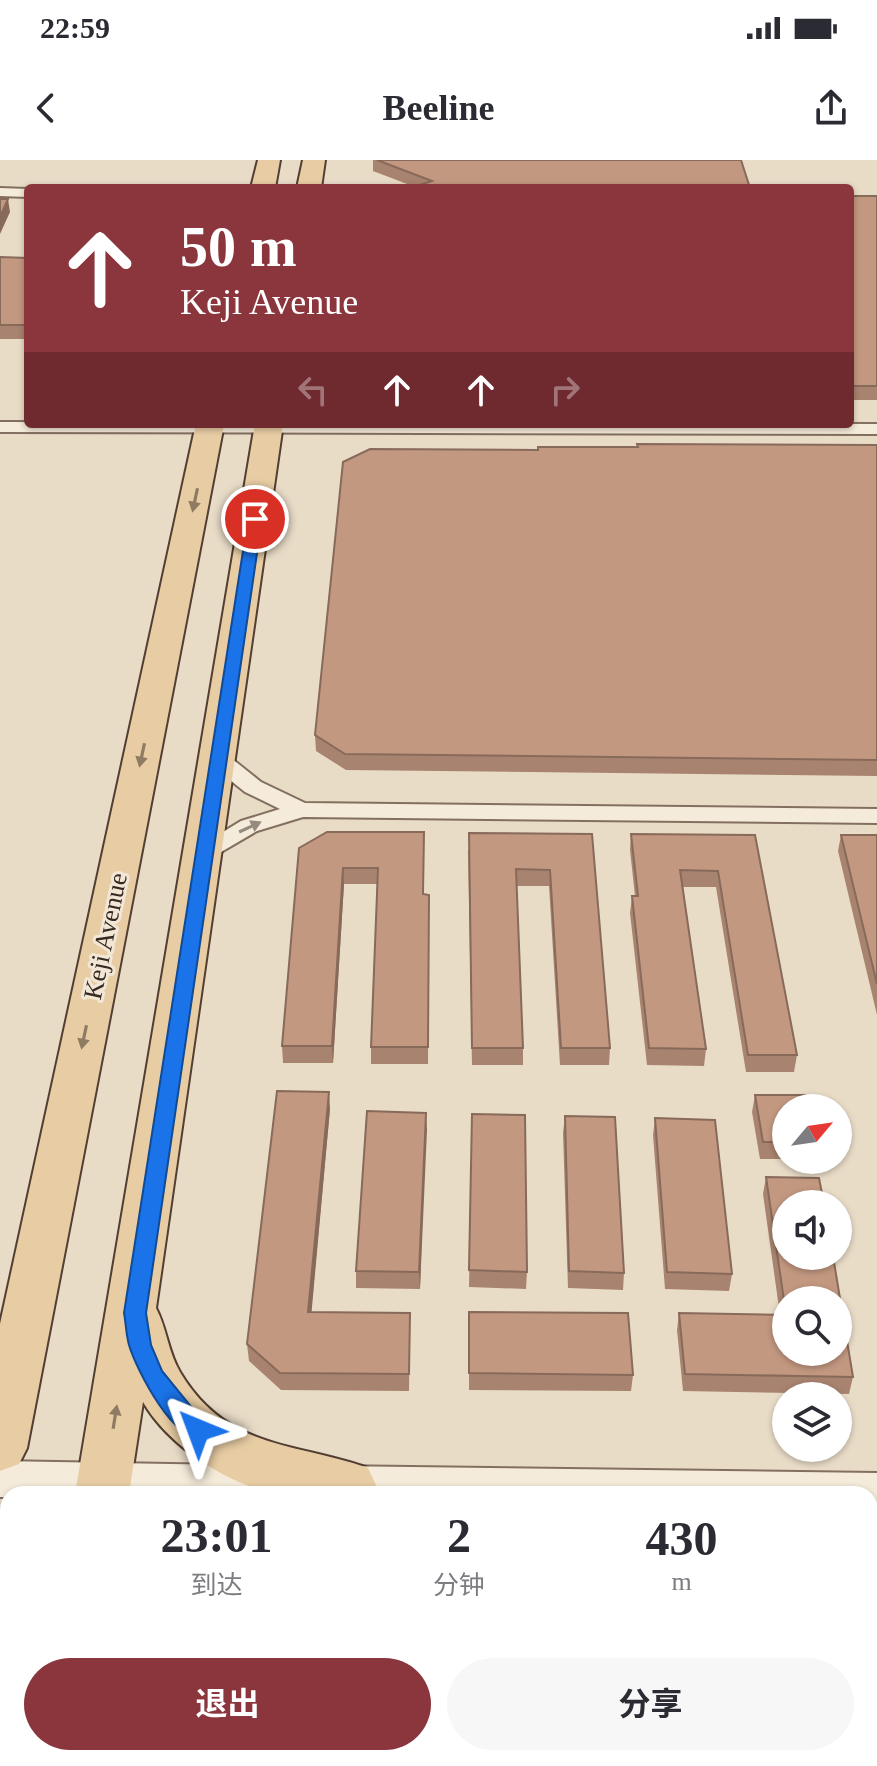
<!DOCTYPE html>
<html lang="zh">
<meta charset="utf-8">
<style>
body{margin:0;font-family:"Times New Roman","Noto Sans SC",serif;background:#f7f7f7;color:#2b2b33;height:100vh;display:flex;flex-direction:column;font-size:30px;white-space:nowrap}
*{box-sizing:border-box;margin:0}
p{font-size:26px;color:#7c7c81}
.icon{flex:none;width:44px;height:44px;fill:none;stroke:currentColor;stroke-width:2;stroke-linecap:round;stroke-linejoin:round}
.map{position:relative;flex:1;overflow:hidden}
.side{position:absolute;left:0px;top:1326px;width:878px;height:280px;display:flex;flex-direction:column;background:#fff;border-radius:24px 24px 0 0;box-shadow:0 2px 6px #0004}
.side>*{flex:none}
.banner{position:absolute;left:24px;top:24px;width:830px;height:244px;border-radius:8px;box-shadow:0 2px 6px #0004;background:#8b353d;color:#fff;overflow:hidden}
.needle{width:52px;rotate:61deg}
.controls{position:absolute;left:772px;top:934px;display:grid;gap:16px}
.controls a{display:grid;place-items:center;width:80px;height:80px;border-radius:50%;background:#fff;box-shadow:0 2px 6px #0004;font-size:40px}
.pin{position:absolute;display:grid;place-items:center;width:68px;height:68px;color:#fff;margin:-34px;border:4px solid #fff;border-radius:50%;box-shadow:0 2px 8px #0007}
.me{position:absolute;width:88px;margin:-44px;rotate:316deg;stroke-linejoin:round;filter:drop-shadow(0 0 6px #0008)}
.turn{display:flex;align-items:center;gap:28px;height:168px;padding:0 24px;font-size:36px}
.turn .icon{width:104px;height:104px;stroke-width:2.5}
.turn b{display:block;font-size:56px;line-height:68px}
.lanes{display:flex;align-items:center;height:76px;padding:0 24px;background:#0003;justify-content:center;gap:40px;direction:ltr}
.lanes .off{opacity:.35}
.eta{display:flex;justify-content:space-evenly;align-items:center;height:136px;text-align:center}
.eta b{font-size:48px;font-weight:700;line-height:56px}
.button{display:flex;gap:16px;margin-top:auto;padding:16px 24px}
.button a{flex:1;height:92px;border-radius:48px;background:#8b353d;color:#fff;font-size:32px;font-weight:700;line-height:92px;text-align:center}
.button a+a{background:#f7f7f7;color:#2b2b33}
.status{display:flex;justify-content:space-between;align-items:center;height:56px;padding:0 40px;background:#fff;direction:ltr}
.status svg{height:22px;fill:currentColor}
header{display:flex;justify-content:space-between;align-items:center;height:104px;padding:0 24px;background:#fff;font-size:36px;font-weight:700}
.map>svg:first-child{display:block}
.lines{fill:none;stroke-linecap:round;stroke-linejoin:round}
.minor-casing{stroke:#836f5f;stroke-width:4}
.tertiary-casing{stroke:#836f5f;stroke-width:4}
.primary-casing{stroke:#523e32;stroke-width:4}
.minor{fill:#f5ebda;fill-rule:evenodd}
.tertiary{fill:#f5ebda;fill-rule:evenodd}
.primary{fill:#e8cda4;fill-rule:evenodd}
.wall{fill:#a8836f}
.shaded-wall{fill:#886a5a}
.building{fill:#c39881;stroke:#886a5a;stroke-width:2}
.oneway{fill:#8e7b62}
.oneway2{fill:#958a7e}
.route{fill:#1a73e8;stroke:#114b97;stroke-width:2}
.labels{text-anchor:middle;stroke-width:6;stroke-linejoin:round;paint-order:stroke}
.street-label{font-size:26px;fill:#352921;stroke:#f2e7d6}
</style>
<div class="status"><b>22:59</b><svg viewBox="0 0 49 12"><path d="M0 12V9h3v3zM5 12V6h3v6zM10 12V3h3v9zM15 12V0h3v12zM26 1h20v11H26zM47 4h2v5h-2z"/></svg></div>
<header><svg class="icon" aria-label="back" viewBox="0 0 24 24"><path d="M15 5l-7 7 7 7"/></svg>Beeline<svg class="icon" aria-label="share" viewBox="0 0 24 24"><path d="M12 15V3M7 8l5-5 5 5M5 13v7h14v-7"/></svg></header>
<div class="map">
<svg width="877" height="1606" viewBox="0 0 877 1606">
<rect width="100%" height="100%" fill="#e9dcc7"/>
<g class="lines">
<!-- minor casing -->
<g class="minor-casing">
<g id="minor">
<polygon points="0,28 28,29 28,37 0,36"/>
<polygon points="0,262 877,264 877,274 0,272"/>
<polygon points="218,592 226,594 261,622 305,643 877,649 877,663 303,657 257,671 204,702 192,694 195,689 241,661 280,649 245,632 210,604 207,599 210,594"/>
</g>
</g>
<!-- tertiary casing -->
<g class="tertiary-casing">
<g id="tertiary">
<polygon points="0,1301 286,1306 301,1311 307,1324 302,1334 8,1334 8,1337 0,1337"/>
<polygon points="332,1306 877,1313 877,1349 870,1349 870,1334 316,1334 311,1324 317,1311"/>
<rect x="0" y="1368" width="8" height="38"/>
<rect x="870" y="1378" width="7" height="38"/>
</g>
</g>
<!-- primary casing -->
<g class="primary-casing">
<g id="primary">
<polygon points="258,0 280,0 275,28 251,28"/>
<polygon points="303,0 325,0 321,28 297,28"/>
<polygon points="196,264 224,264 27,1288 19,1304 0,1311 0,1164"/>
<path d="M 255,264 L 283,264 L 156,1148 C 167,1169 168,1192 180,1212 C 227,1291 296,1282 368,1308 L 376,1325 L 372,1334 C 342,1334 308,1339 279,1334 C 228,1326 168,1285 143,1242 L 129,1334 L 75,1334 Z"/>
<polygon points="28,1598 90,1598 87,1606 25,1606"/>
</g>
</g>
<!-- minor -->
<use href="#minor" class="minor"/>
<!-- tertiary -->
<use href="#tertiary" class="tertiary"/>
<!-- primary -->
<use href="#primary" class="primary"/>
</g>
<!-- wall -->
<g class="wall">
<polygon points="373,0 741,0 415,27 373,11"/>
<rect x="850" y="36" width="27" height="204"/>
<polygon points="0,97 28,98 28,179 0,179"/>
<polygon points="637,284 877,285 877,616 346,610 316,591 315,575 537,290 637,287"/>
<polygon points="327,672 423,734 429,735 428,904 371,904 371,887 377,724 344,724 333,903 283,903 282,886"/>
<polygon points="592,674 610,888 609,905 560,905 549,726 516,726 523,888 523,905 472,905 468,690"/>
<polygon points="631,674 755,675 797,895 794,912 746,912 716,727 683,727 706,889 704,906 647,905 630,753 632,736 635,736 630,690"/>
<polygon points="841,675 877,675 877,855 838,691"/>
<polygon points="755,935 786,948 786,999 760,999 752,952"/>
<polygon points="330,949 311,1152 410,1153 409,1231 281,1230 249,1201 247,1184"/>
<polygon points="426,953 420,1129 356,1128 356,1111"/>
<polygon points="472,954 527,1112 526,1129 469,1127"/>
<polygon points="565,956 624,1113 623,1130 568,1128 563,973"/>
<polygon points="655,958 732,1114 729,1131 665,1129 653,975"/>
<polygon points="766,1017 853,1217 849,1234 683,1231 677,1170 679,1153 780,1155 763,1034"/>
<polygon points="469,1152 633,1215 631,1231 469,1230"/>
<polygon points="430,1598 558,1598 558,1606 443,1606"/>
<polygon points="745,1598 841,1598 842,1606 745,1606"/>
</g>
<!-- shaded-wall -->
<g class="shaded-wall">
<polygon points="8,39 10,52 0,74 0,57"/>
<polygon points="343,708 344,724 333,903 332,886"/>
<polygon points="329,932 330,949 310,1169 308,1152"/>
<polygon points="426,953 427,970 420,1129 419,1112"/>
</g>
<!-- building -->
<g class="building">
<polygon points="377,0 741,0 750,28 411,28 432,21"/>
<rect x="850" y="36" width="27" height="190"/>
<polygon points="0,39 8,39 0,57"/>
<polygon points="0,97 28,98 28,165 0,165"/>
<polygon points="637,284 877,285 877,600 345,594 315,575 343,302 370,289 538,290 538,287 638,287"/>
<polygon points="327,672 424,672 423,734 429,735 428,887 371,887 378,708 343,708 332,886 282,886 299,688"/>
<polygon points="469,673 592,674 610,888 561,888 550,710 516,709 523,888 472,888"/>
<polygon points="631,674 755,675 797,895 748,895 718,711 680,710 706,889 649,888 632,736 638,736"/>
<polygon points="841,675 877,675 877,824"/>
<polygon points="277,931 329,932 308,1152 410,1153 409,1214 280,1213 247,1184"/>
<polygon points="755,935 805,935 807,948 786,948 786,982 763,982"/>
<polygon points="367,951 426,953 419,1112 356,1111"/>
<polygon points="472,954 525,955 527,1112 469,1110"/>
<polygon points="565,956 615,957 624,1113 569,1111"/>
<polygon points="655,958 715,960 732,1114 667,1112"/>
<polygon points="766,1017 819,1018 824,1044 786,1044 786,1096 833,1096 853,1217 685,1214 679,1153 786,1155 786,1192 838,1192 838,1140 786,1140 786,1154"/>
<polygon points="469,1152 628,1153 633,1215 469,1213"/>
<polygon points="462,1598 558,1598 558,1606 468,1606 468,1601"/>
<polygon points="759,1598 841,1598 842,1606 760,1606"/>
</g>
<!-- one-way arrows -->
<defs><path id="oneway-solid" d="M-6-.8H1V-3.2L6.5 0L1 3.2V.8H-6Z" transform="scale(2)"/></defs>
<g class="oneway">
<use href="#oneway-solid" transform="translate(195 340) rotate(102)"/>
<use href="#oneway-solid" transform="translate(142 595) rotate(102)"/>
<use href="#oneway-solid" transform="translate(84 877) rotate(102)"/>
<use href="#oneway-solid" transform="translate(115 1257) rotate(-81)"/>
</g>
<use class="oneway2" href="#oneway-solid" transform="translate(250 667) rotate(-25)"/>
<!-- route -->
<path class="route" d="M 255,355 L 262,359 L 146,1153 L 151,1185 L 162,1211 L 210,1270 L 206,1277 C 176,1288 136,1209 129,1185 C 126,1175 126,1163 124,1153 L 248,359 Z"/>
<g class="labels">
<!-- street labels -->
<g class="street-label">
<text transform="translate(105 776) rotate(-78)" y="9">Keji Avenue</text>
</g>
</g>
</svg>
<div class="controls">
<a><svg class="needle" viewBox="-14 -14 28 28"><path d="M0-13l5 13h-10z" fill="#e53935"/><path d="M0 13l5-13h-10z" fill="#7c7c81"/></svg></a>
<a><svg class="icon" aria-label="sound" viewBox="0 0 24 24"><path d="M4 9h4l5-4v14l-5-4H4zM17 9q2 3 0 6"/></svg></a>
<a><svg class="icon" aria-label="search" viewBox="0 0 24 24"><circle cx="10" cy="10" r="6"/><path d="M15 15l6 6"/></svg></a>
<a><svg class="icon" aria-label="layers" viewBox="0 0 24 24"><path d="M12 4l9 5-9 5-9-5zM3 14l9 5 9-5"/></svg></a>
</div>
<div class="pin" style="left:255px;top:359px;background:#d93025"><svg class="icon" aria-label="arrive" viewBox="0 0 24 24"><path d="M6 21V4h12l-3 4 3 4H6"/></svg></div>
<svg class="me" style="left:198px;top:1270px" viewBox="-20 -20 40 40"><path d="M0-17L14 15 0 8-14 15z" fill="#1a73e8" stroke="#fff" stroke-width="4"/></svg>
<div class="banner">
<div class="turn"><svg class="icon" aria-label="ahead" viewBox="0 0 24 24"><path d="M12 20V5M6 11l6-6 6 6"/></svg><div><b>50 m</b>Keji Avenue</div></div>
<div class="lanes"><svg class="icon off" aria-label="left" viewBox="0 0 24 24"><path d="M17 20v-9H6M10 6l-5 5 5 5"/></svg><svg class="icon" aria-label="ahead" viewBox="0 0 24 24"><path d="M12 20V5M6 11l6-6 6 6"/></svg><svg class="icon" aria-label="ahead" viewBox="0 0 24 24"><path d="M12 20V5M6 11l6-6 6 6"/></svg><svg class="icon off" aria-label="right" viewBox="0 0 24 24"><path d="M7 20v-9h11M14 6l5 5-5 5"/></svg></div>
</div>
<section class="side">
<div class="eta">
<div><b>23:01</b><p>到达</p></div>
<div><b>2</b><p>分钟</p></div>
<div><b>430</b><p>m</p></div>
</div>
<div class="button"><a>退出</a><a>分享</a></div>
</section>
</div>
